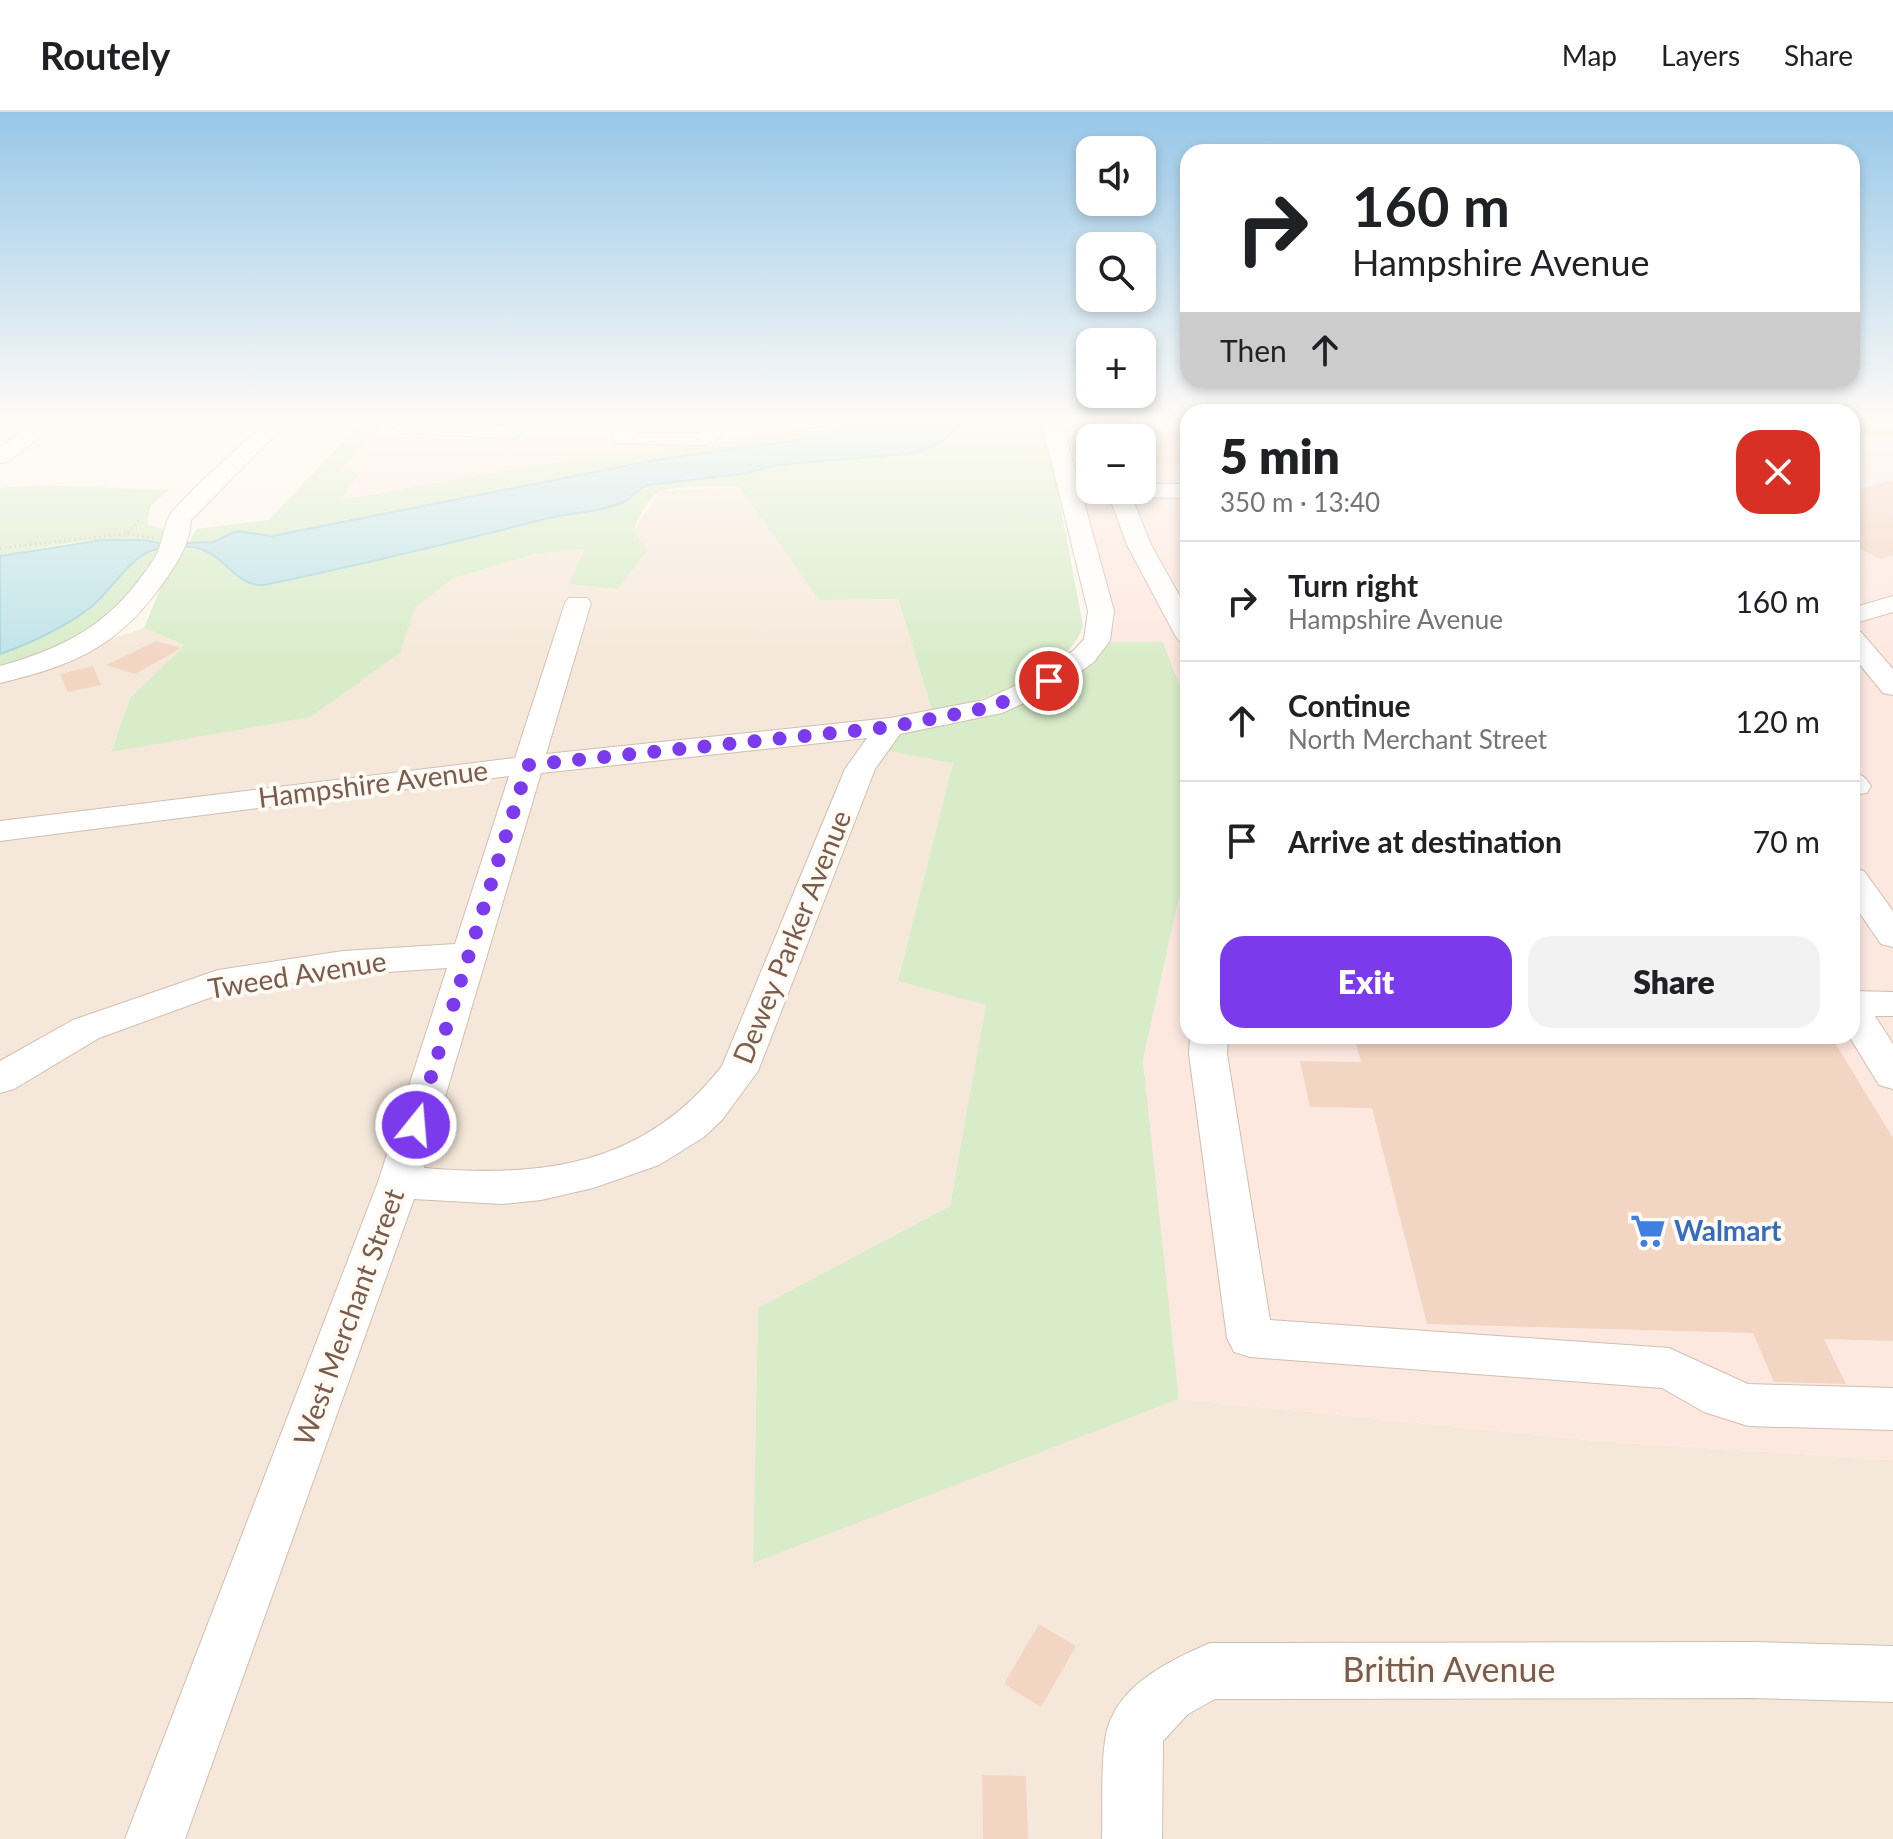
<!DOCTYPE html>
<meta charset="utf-8">
<style>
body{margin:0;font-family:Lato,sans-serif;background:#f2f2f2;color:#202124;height:100vh;display:flex;flex-direction:column;font-size:30px;white-space:nowrap}
*{box-sizing:border-box;margin:0}
p{font-size:26px;color:#757577}
.icon{flex:none;width:44px;height:44px;fill:none;stroke:currentColor;stroke-width:2;stroke-linecap:round;stroke-linejoin:round}
.map{position:relative;flex:1;overflow:hidden}
.panel{position:absolute;left:1180px;top:292px;width:680px;height:640px;display:flex;flex-direction:column;background:#fff;border-radius:24px;box-shadow:0 4px 12px #0003}
.panel>*{flex:none}
.guide{position:absolute;left:1180px;top:32px;width:680px;height:244px;border-radius:24px;box-shadow:0 4px 12px #0003;background:#fff;color:#202124;overflow:hidden}
.tools{position:absolute;left:1076px;top:24px;display:grid;gap:16px}
.tools a{display:grid;place-items:center;width:80px;height:80px;border-radius:16px;background:#fff;box-shadow:0 4px 12px #0003;font-size:40px}
.pin{position:absolute;display:grid;place-items:center;width:68px;height:68px;color:#fff;margin:-34px;border:4px solid #fff;border-radius:50%;box-shadow:0 2px 8px #0007}
.me{position:absolute;width:88px;margin:-44px;rotate:17deg;stroke-linejoin:round;filter:drop-shadow(0 0 6px #0008)}
.turn{display:flex;align-items:center;gap:28px;height:168px;padding:0 40px;font-size:36px}
.turn .icon{width:104px;height:104px;stroke-width:2.5}
.turn b{display:block;font-size:56px;line-height:68px}
.then{display:flex;align-items:center;height:76px;padding:0 40px;background:#0003;gap:16px;font-size:30px}
.round{display:grid;place-items:center;flex:none;width:84px;height:84px;border-radius:24px;background:#f2f2f2}
.overview{display:flex;align-items:center;justify-content:space-between;height:136px;padding:0 40px}
h1{font-size:48px;font-weight:800;line-height:60px}
.cta{display:flex;gap:16px;margin-top:auto;padding:16px 40px}
.cta a{flex:1;height:92px;border-radius:24px;background:#7c3aed;color:#fff;font-size:32px;font-weight:800;line-height:92px;text-align:center}
.cta a+a{background:#f2f2f2;color:#202124}
ul{padding:0;list-style:none}
li{display:flex;align-items:center;gap:24px;height:120px;padding:0 40px;border-top:2px solid #e0e0e0}
li div{flex:1}
li b{display:block;font-size:30px}
li em{font-style:normal}
header{display:flex;align-items:center;gap:48px;box-sizing:border-box;height:112px;padding:0 40px;background:#fff;border-bottom:2px solid #e0e0e0}
header strong{font-size:38px}
nav{display:flex;gap:44px;margin-inline-start:auto;font-size:28px}
.map>svg:first-child{display:block}
.residential{fill:#f5e8da}
.commercial{fill:#fde8e0;fill-rule:evenodd}
.green{fill:#d8ecc9}
.water{fill:#bfe3e8;stroke:#a5d3da;stroke-width:2}
.building{fill:#f3d5c3}
.lines{fill:none;stroke-linecap:round;stroke-linejoin:round}
.minor-casing{stroke:#d1beb0;stroke-width:2}
.major-casing{stroke:#dad1cd;stroke-width:2}
.path{stroke:#d9b8a5;stroke-width:3;stroke-dasharray:1 4;stroke-linecap:butt}
.minor{fill:#fff;fill-rule:evenodd}
.major{fill:#fbd9a5;fill-rule:evenodd}
.route{stroke:#7c3aed;stroke-width:14;stroke-dasharray:0 25.2}
.labels{text-anchor:middle;stroke-width:8;stroke-linejoin:round;paint-order:stroke}
.street-label{font-size:28px;fill:#7a5c4d;stroke:#fffaf3}
.shop-label{font-size:28px;font-weight:bold;fill:#366cbe;stroke:#fffaf3;text-anchor:start}
.near-street-label{font-size:34px;fill:#7a5c4d;stroke:#fffaf3}
</style>
<header>
<strong>Routely</strong>
<nav><a>Map</a><a>Layers</a><a>Share</a></nav>
</header>
<div class="map">
<svg width="1893" height="1727" viewBox="0 0 1893 1727">
<rect width="100%" height="100%" fill="#fdf6ec"/>
<!-- residential -->
<polygon class="residential" points="739,375 819,488 898,487 932,598 953,651 898,869 987,892 950,1094 758,1197 753,1450 1179,1287 1598,1329 1893,1348 1893,1727 0,1727 0,563 144,516 186,533 130,586 111,639 311,605 400,541 415,496 452,467 534,442 585,436 633,417 661,379"/>
<!-- commercial -->
<g class="commercial">
<polygon points="389,307 842,307 780,323 340,388 358,360 339,358"/>
<path d="M 1059,307 L 1188,307 L 1188,596 L 1163,530 L 1110,530 L 1115,505 ZM 1090,326 L 1142,326 L 1142,378 L 1090,378 Z"/>
<polygon points="1852,320 1893,322 1893,1348 1598,1329 1179,1287 1143,948 1188,745 1188,924 1852,924"/>
</g>
<!-- green -->
<g class="green">
<polygon points="364,307 389,307 340,358 359,361 341,388 540,353 780,323 842,307 868,307 853,316 820,325 655,348 272,424 237,419 219,429 189,431 196,417 269,408"/>
<path d="M 966,307 L 1044,307 L 1083,514 C 1069,562 978,592 932,598 L 898,487 L 819,488 L 739,375 C 720,375 667,371 653,384 C 645,392 639,407 633,417 L 647,439 L 617,477 L 569,472 L 585,437 L 534,442 L 452,467 L 415,496 L 400,541 L 311,605 L 111,640 L 130,586 L 185,533 L 144,516 L 174,444 L 186,436 L 327,460 L 413,441 L 553,405 L 608,395 L 625,390 L 636,378 L 648,373 L 748,361 L 777,353 L 915,341 L 934,334 Z"/>
<path d="M 35,373 L 169,378 L 151,393 L 147,412 L 170,419 L 140,476 L 84,524 L 0,558 L 0,542 L 52,521 L 90,497 L 131,452 L 163,432 C 109,420 53,434 0,444 L 0,376 Z"/>
<polygon points="1110,530 1163,530 1188,596 1188,745 1143,948 1179,1287 753,1451 758,1196 950,1094 986,893 898,869 953,651 888,639 903,612 992,595"/>
</g>
<!-- water -->
<path class="water" d="M 868,307 L 966,307 L 942,330 L 915,341 L 777,353 L 748,361 L 648,373 C 636,377 633,386 623,390 C 599,401 571,400 545,407 C 452,431 359,453 264,473 C 239,475 228,450 208,440 C 197,434 179,434 166,435 C 130,438 114,479 87,498 C 60,518 31,531 0,542 L 0,444 L 102,428 L 144,428 L 164,432 L 213,430 L 237,419 L 272,424 L 655,348 L 820,325 L 853,316 Z"/>
<!-- building -->
<g class="building">
<polygon points="1142,313 1179,314 1188,352 1142,351"/>
<polygon points="1893,368 1893,443 1881,447 1852,433 1852,379"/>
<polygon points="156,529 181,536 135,562 106,553"/>
<polygon points="93,554 101,573 68,580 60,562"/>
<polygon points="1354,924 1831,924 1893,1026 1893,1229 1824,1227 1846,1272 1774,1270 1753,1221 1427,1212 1372,996 1310,995 1300,949 1361,950"/>
<polygon points="1039,1512 1076,1534 1041,1595 1004,1572"/>
<polygon points="982,1663 1026,1664 1028,1727 983,1727"/>
</g>
<g class="lines">
<!-- minor casing -->
<g class="minor-casing">
<g id="minor">
<polygon points="38,307 62,307 8,350 0,351 0,335"/>
<path d="M 269,307 L 291,307 L 191,408 C 190,430 180,446 168,464 C 121,533 79,552 0,571 L 0,554 C 71,534 115,509 155,445 C 163,432 164,409 172,400 C 201,367 237,338 269,307 Z"/>
<polygon points="398,307 506,314 511,307 533,307 518,324 511,326 402,321 392,315"/>
<polygon points="626,307 650,307 635,321 701,321 710,307 731,307 716,329 703,333 616,331 612,327 615,317"/>
<path d="M 757,307 L 835,307 C 822,320 770,319 757,307 Z"/>
<path d="M 1041,307 L 1061,307 L 1114,499 L 1110,528 L 1106,534 L 1094,550 L 1059,575 L 1002,601 L 900,622 L 875,657 L 758,959 L 722,1008 L 704,1025 L 659,1053 L 593,1076 L 541,1088 L 502,1092 L 414,1087 L 185,1727 L 125,1727 L 378,1070 L 447,856 L 343,863 L 223,881 L 99,926 L 14,977 L 0,981 L 0,949 L 73,908 L 218,858 L 343,839 L 455,832 L 509,664 L 0,729 L 0,709 L 515,646 L 565,491 L 569,486 L 587,486 L 591,491 L 546,642 L 890,606 L 984,588 L 1039,563 L 1074,538 L 1084,527 L 1088,499 ZM 867,626 L 845,657 L 722,954 C 644,1054 543,1066 424,1056 L 541,661 Z"/>
<polygon points="1142,372 1188,372 1188,386 1132,385 1151,433 1188,499 1188,531 1179,529 1175,523 1127,433 1107,378 1142,378"/>
<polygon points="1893,484 1893,500 1852,512 1852,496"/>
<polygon points="1852,518 1861,520 1893,557 1893,583 1883,581 1852,543"/>
<path d="M 1852,660 C 1862,662 1865,665 1871,674 L 1867,681 L 1852,683 Z"/>
<polygon points="1852,756 1864,759 1893,799 1893,835 1881,832 1852,790"/>
<polygon points="1852,879 1893,880 1893,904 1875,904 1893,932 1893,977 1879,973 1849,924 1852,924"/>
<polygon points="1190,924 1228,924 1227,942 1270,1208 1669,1236 1748,1272 1893,1276 1893,1318 1748,1314 1704,1300 1662,1276 1250,1245 1234,1240 1227,1226 1189,942"/>
<path d="M 1753,1530 L 1893,1534 L 1893,1590 L 1753,1586 L 1215,1587 L 1188,1602 L 1163,1629 L 1162,1727 L 1102,1727 C 1103,1699 1100,1639 1108,1615 C 1121,1571 1171,1548 1210,1531 Z"/>
</g>
</g>
<!-- major casing -->
<g class="major-casing">
<polygon id="major" points="1852,307 1893,308 1893,324 1852,322"/>
</g>
<!-- path -->
<g class="path">
<polyline points="139,409 126,422 153,426"/>
<polyline points="0,436 126,422"/>
</g>
<!-- minor -->
<use href="#minor" class="minor"/>
<!-- major -->
<use href="#major" class="major"/>
</g>
<!-- sky -->
<linearGradient id="sky" x2="0" y2="1"><stop stop-color="#97c7e8"/><stop offset="0.56" stop-color="#fefbf6"/><stop offset="1" stop-color="#fefbf6" stop-opacity="0"/></linearGradient>
<rect width="1893" height="549" fill="url(#sky)"/>
<g class="lines">
<!-- route -->
<polyline class="route" points="416,1013 528,653 890,615 992,595 1049,569"/>
</g>
<!-- icons -->
<defs>
<g id="supermarket-bare" transform="scale(2.76)"><path d="M-6-5.5h2.5l.6 2H6L4.5 2H-2.5L-4.4-4H-6ZM-1.5 3.2a1.3 1.3 0 1 0 .1 0ZM3 3.2a1.3 1.3 0 1 0 .1 0Z" fill="#3f7fe0" stroke="#fffaf3" stroke-width="2.5" paint-order="stroke"/></g>
</defs>
<g fill-rule="evenodd">
<use href="#supermarket-bare" x="1648" y="1119"/>
</g>
<g class="labels">
<!-- street labels -->
<g class="street-label">
<text transform="translate(373 672) rotate(-7)" y="10">Hampshire Avenue</text>
<text transform="translate(792 825) rotate(-68)" y="10">Dewey Parker Avenue</text>
<text transform="translate(297 863) rotate(-9)" y="10">Tweed Avenue</text>
<text transform="translate(349 1205) rotate(-70)" y="10">West Merchant Street</text>
</g>
<!-- shop labels -->
<g class="shop-label">
<text x="1674" y="1129">Walmart</text>
</g>
<!-- near-street labels -->
<g class="near-street-label">
<text x="1449" y="1570">Brittin Avenue</text>
</g>
</g>
</svg>
<div class="tools">
<a><svg class="icon" aria-label="sound" viewBox="0 0 24 24"><path d="M4 9h4l5-4v14l-5-4H4zM17 9q2 3 0 6"/></svg></a>
<a><svg class="icon" aria-label="search" viewBox="0 0 24 24"><circle cx="10" cy="10" r="6"/><path d="M15 15l6 6"/></svg></a>
<a>+</a>
<a>−</a>
</div>
<div class="pin" style="left:1049px;top:569px;background:#d93025"><svg class="icon" aria-label="arrive" viewBox="0 0 24 24"><path d="M6 21V4h12l-3 4 3 4H6"/></svg></div>
<svg class="me" style="left:416px;top:1013px" viewBox="-20 -20 40 40"><circle r="17" fill="#7c3aed" stroke="#fff" stroke-width="3"/><path d="M0-11L8 9 0 5-8 9z" fill="#fff"/></svg>
<div class="guide">
<div class="turn"><svg class="icon" aria-label="right" viewBox="0 0 24 24"><path d="M7 20v-9h11M14 6l5 5-5 5"/></svg><div><b>160 m</b>Hampshire Avenue</div></div>
<div class="then">Then<svg class="icon" aria-label="ahead" viewBox="0 0 24 24"><path d="M12 20V5M6 11l6-6 6 6"/></svg></div>
</div>
<section class="panel">
<div class="overview"><div><h1>5 min</h1><p>350 m · 13:40</p></div><a class="round" style="background:#d93025;color:#fff"><svg class="icon" aria-label="close" viewBox="0 0 24 24"><path d="M6 6l12 12M18 6L6 18"/></svg></a></div>
<ul>
<li><svg class="icon" aria-label="right" viewBox="0 0 24 24"><path d="M7 20v-9h11M14 6l5 5-5 5"/></svg><div><b>Turn right</b><p>Hampshire Avenue</p></div><em>160 m</em></li>
<li><svg class="icon" aria-label="ahead" viewBox="0 0 24 24"><path d="M12 20V5M6 11l6-6 6 6"/></svg><div><b>Continue</b><p>North Merchant Street</p></div><em>120 m</em></li>
<li><svg class="icon" aria-label="arrive" viewBox="0 0 24 24"><path d="M6 21V4h12l-3 4 3 4H6"/></svg><div><b>Arrive at destination</b></div><em>70 m</em></li>
</ul>
<div class="cta"><a>Exit</a><a>Share</a></div>
</section>
</div>
